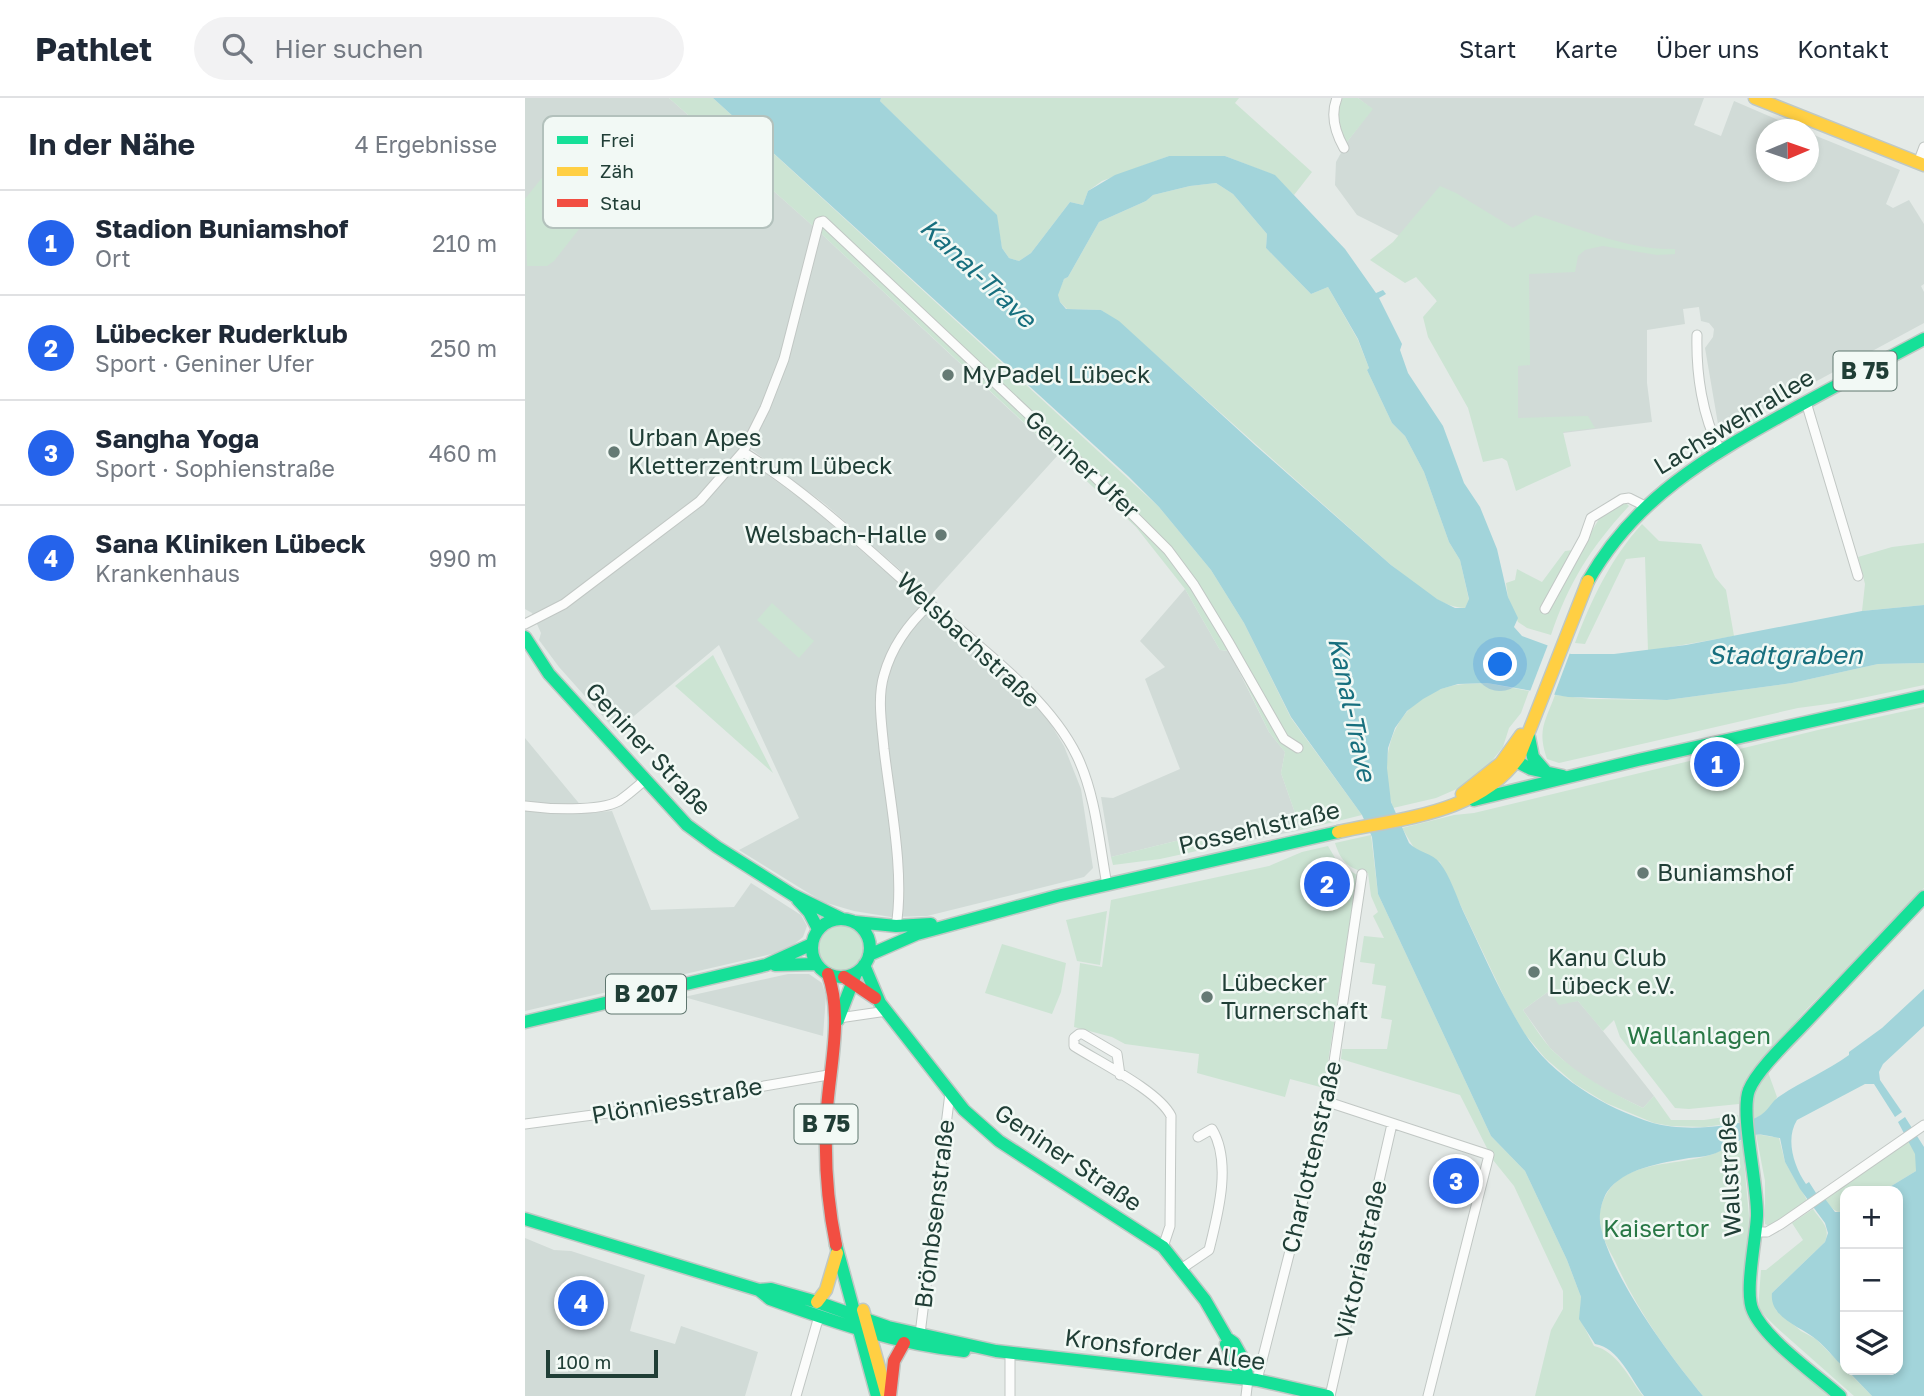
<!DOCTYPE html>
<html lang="de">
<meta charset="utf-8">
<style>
:root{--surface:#fff;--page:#f2f2f3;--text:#1f2937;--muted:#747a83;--line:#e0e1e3;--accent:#2563eb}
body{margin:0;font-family:"Golos Text",sans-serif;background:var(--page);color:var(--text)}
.controls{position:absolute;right:21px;bottom:21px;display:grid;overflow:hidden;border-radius:14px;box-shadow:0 4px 10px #0003}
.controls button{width:63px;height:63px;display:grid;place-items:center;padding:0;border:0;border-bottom:2px solid var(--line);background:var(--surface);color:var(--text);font:35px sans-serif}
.compass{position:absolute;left:1231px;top:21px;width:63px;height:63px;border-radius:50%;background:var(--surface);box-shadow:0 4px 10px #0003;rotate:88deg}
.scale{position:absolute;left:21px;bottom:18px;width:112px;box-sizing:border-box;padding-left:7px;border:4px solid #203e36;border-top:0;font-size:19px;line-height:24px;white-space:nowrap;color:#203e36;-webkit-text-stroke:5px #f2f9f5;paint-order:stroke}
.you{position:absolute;left:976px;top:567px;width:24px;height:24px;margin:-18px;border:5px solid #fff;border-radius:50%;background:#1a73e8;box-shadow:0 0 0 10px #1a73e833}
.badge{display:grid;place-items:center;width:46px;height:46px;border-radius:50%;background:var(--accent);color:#fff;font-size:23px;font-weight:700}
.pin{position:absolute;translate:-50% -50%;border:4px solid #fff;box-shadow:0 2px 7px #0006}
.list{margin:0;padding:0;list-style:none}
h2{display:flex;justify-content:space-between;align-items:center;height:91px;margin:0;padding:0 28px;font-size:30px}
h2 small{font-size:23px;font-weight:400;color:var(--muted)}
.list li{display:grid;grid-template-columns:46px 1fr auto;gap:21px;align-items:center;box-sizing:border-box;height:105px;padding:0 28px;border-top:2px solid var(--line)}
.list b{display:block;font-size:26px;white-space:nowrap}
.list p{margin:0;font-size:23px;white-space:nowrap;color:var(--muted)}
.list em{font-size:23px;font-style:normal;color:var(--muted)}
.icon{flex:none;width:38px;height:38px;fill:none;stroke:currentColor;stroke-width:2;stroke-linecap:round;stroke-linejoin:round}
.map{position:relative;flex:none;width:1399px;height:1298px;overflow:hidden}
header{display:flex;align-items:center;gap:42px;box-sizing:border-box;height:98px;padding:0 35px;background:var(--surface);border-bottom:2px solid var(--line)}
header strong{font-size:33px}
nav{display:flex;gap:38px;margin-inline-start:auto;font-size:24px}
.search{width:490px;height:63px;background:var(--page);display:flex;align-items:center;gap:18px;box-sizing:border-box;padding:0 24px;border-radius:38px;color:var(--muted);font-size:26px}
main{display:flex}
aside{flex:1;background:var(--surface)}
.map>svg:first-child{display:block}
</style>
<header>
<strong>Pathlet</strong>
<div class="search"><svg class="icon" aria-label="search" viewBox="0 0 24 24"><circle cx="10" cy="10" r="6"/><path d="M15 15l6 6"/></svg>Hier suchen</div>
<nav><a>Start</a><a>Karte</a><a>Über uns</a><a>Kontakt</a></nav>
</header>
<main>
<aside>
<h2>In der Nähe<small>4 Ergebnisse</small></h2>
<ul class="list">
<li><span class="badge">1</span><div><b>Stadion Buniamshof</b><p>Ort</p></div><em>210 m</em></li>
<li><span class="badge">2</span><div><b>Lübecker Ruderklub</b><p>Sport · Geniner Ufer</p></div><em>250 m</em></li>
<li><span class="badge">3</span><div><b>Sangha Yoga</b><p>Sport · Sophienstraße</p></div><em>460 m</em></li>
<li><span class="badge">4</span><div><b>Sana Kliniken Lübeck</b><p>Krankenhaus</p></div><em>990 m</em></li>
</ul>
</aside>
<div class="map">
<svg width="1399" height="1298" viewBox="0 0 1399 1298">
<rect width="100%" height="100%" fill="#e4eae7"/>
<path fill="#d1dbd7" d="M 0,0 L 144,0 L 288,128 L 533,357 L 405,498 L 300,406 L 219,346 L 213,355 L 285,408 L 492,588 L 522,620 L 539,648 L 556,691 L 568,770 L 559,779 L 402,818 L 366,819 L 329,813 L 298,804 L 214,752 L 274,720 L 194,547 L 91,633 L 34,569 L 14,542 L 16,535 L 7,515 L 0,511 Z
M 833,0 L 1179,0 L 1169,27 L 1196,38 L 1209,3 L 1274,31 L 1241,32 L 1241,74 L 1283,74 L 1284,35 L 1375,72 L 1361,106 L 1368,110 L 1384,102 L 1399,126 L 1399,186 L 1396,188 L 1399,194 L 1399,225 L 1203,331 L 1193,326 L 1180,250 L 1188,239 L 1189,231 L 1184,225 L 1176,223 L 1174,209 L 1158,211 L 1160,226 L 1122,232 L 1122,285 L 1127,324 L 1038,335 L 990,349 L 878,140 L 832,117 L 810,87 L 811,64 L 822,44 L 847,11 Z
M 660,491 L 695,552 L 704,553 L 744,634 L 760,654 L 756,675 L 776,732 L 681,751 L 675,737 L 586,759 L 576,699 L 588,700 L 655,671 L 620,581 L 640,569 L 615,543 Z
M 0,640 L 62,715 L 87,713 L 126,812 L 209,809 L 226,785 L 276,817 L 282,828 L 278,839 L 267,848 L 251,855 L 0,913 Z
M 263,876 L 284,876 L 297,885 L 301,898 L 298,938 L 159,899 Z
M 1024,893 L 1040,904 L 1053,903 L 1070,923 L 1129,998 L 1118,1010 L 1075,989 L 1049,972 L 1025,950 L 998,912 Z
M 0,1140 L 29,1152 L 46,1153 L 120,1177 L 105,1233 L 150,1246 L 156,1228 L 233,1254 L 220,1298 L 0,1298 Z"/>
<path fill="#cce4d3" d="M 144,0 L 188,0 L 634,409 L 686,472 L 719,525 L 766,620 L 837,717 L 776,732 L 756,675 L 760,654 L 744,634 L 705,553 L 695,552 L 660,491 L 611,429 L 288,128 Z
M 356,0 L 714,0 L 710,5 L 787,74 L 769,97 L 749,77 L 700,58 L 644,58 L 577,83 L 563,93 L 558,107 L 545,104 L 506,155 L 494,163 L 484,160 L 477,150 L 471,117 L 355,3 Z
M 818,0 L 833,0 L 848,11 L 822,44 C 811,34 809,12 818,0 Z
M 32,61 L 80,98 L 29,163 L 22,168 L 2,168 L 0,101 Z
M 691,85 L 708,96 L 742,136 L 741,150 L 786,196 L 803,189 L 833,242 L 844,270 L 842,272 L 867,325 L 880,338 L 899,374 L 924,444 L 935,462 L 944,502 L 940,510 C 912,509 887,483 866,467 L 594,224 L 576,212 L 542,211 L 535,204 L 532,197 L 539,181 L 543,179 L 574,124 L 621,103 L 628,97 L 665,88 Z
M 915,88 L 931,95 L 988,130 L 1010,117 C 1053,130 1106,153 1150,151 L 1150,156 L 1132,157 L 1078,148 L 1068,150 L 1060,152 L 1053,158 L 1050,174 L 1004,176 L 1005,267 L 993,268 L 993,320 L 1063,318 L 1070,330 L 1038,334 L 1046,368 L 991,393 L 982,363 L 977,360 L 958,364 L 943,310 L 903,239 L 898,219 L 912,203 L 891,179 L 880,185 L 845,162 L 868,144 Z
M 1100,404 L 1104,408 C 1066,449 1044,484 1026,537 L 1002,530 L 993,524 L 983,499 L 981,485 L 990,482 L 992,471 L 1017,484 L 1040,453 L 1056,451 L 1074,421 Z
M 1117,426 L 1134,443 L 1176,446 L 1190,479 L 1201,492 L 1209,538 L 1123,553 L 1120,459 L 1101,461 L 1060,546 L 1050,545 C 1066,502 1086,460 1117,426 Z
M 1399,445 L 1399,507 L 1337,513 L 1340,486 L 1333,459 L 1367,449 Z
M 247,505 L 289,543 L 274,560 L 232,522 Z
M 188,557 L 248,675 L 150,588 Z
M 1399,565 L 1399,587 L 1318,604 L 1273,610 L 1034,665 L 1022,661 C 1012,632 1020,624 1030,597 L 1066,601 L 1142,602 L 1267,585 L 1353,566 Z
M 962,585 L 1004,593 L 996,615 L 984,630 L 978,649 L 966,664 L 934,690 L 911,700 L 868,710 C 852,661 866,607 919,590 C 933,585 947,586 962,585 Z
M 1399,609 L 1399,790 L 1280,913 L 1227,974 L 1217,989 L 1214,1006 L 1164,1011 L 1150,1010 L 1095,939 L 1089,922 L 1078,933 L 1053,903 L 1034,907 L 1024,893 L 998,912 C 1007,925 1016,940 1027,952 C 1054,978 1085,994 1118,1010 L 1129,998 L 1146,1022 L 1179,1022 L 1213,1017 L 1215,1024 L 1180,1029 L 1146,1028 L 1129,1025 L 1081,1005 L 1050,986 L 1020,960 L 999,935 L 983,907 L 915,764 L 889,750 L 877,730 L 929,717 L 949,715 L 1293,632 Z
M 675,737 L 681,751 L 635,761 L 588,767 L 586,759 Z
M 846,737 L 853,796 L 966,1038 L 1000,1073 L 1042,1162 L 1056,1199 L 1055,1221 L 1069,1248 C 1092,1253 1104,1280 1118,1298 L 1010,1298 L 1026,1232 L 1038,1211 L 1038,1193 L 989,1088 L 968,1062 L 935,997 L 816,961 L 817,951 L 862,951 L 867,922 L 856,920 L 861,888 L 847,886 L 850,866 L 835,864 L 839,838 L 859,840 L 848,818 L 853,814 L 846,798 L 843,775 C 824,771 816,764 810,745 Z
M 803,748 L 813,765 L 832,777 L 799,990 L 765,981 L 760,999 L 672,975 L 674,956 L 600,946 L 587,939 L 549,929 L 555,865 L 577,869 L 586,802 L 744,768 L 777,754 Z
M 582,813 L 575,867 L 552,863 L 541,822 Z
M294 851a23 23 0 1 1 46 0a23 23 0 1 1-46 0Z
M 477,846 L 541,865 L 536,894 L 527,916 L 460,895 Z
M 1243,974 L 1252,999 L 1245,1012 L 1229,1021 L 1229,995 Z
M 1231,1036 L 1254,1040 L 1260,1064 L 1282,1102 L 1278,1106 L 1244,1128 L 1240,1126 L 1240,1083 Z
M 1217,1042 L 1224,1118 L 1220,1212 L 1231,1231 L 1242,1243 L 1307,1298 L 1178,1298 C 1144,1257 1112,1212 1090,1163 C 1084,1152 1078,1141 1075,1128 C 1072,1109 1082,1088 1099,1078 C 1126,1063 1160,1066 1188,1056 C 1198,1052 1207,1047 1217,1042 Z
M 1384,1042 C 1389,1052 1394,1061 1391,1073 L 1358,1093 L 1320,1093 L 1320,1114 C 1310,1116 1306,1109 1300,1102 Z
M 1288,1111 C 1296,1123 1306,1129 1300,1144 L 1247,1195 L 1251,1212 L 1276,1233 L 1291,1241 L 1347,1298 L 1329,1298 L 1250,1228 L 1233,1211 L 1236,1172 L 1241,1172 L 1278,1142 L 1267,1125 Z"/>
<path fill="#a2d4da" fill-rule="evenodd" d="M 188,0 L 356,0 L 355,3 L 472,117 L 477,150 L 484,160 L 494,163 L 506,155 L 545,104 L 558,107 L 563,93 L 590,77 L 644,58 L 700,58 L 750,77 L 820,151 L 851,195 L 858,192 L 861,196 L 854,200 L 877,246 L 875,252 L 883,275 L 918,328 L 939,385 L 955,409 L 972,451 L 983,499 L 993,520 L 989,529 L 997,538 L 1046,556 L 1089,556 L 1161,547 L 1337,513 L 1399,507 L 1399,565 L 1353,566 L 1267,585 L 1142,602 L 1043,599 L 962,585 L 933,586 L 916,591 L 898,601 L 882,613 L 870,630 L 863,650 L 862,670 L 866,704 L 884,745 C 892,754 908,755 915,765 C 925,778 931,797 938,813 C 957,853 974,893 997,931 C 1023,976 1079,1010 1128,1025 C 1155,1033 1201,1030 1228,1021 C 1245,1014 1244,1005 1255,998 C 1277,983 1302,973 1324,957 L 1324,954 L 1357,930 L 1399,891 L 1399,928 L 1358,966 L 1354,974 L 1355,982 L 1377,1014 L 1370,1019 L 1349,986 L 1340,986 L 1272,1022 C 1260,1041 1269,1069 1281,1086 L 1284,1084 L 1291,1095 L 1294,1093 L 1310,1114 L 1320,1114 L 1320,1270 C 1310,1262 1302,1250 1292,1242 C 1277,1229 1244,1220 1247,1195 L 1300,1144 L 1303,1135 L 1300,1125 L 1275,1091 L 1260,1064 L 1255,1040 C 1247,1039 1236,1035 1228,1037 C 1213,1041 1200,1053 1185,1057 C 1178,1059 1170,1059 1164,1060 C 1136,1065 1099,1070 1082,1094 C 1076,1104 1073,1119 1076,1130 C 1088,1181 1144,1257 1178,1298 L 1119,1298 C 1106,1281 1093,1249 1070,1246 L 1054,1221 L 1056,1199 L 1042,1162 L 1000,1073 L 966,1038 L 853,796 L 847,739 L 837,717 L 766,619 L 719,525 L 686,472 L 634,409 L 603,378 ZM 691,85 L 708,96 L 742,136 L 741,150 L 786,196 L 803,189 L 833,241 L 844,270 L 842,272 L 867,325 L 880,338 L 899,374 L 924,444 L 935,462 L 944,501 L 940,510 L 930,510 L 912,501 L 866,467 L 731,348 L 594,223 L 576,212 L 541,211 L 535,204 L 533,197 L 539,181 L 543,179 L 574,124 L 621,103 L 628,97 L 665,88 Z
M 1380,1019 L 1399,1049 L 1399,1298 L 1347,1298 L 1322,1272 L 1373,1272 L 1373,1093 L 1358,1093 L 1391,1073 L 1390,1056 L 1373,1024 Z"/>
<path fill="#e4eae7" d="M 1024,544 L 1046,552 L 1028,600 L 1004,596 Z"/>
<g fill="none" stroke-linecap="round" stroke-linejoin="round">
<defs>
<path id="street" d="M 812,0 C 805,17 810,34 819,50
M 1393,65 L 1399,49
M 1172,237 C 1171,275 1177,318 1195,352
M 1281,304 L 1333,478
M 218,354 C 287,397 344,453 404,505 C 453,549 523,598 552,658 C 571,698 574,744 582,787
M 1020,511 L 1059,440 L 1066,420 L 1097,401 L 1104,400 L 1118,407
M 0,526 L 39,506 L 175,403 L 218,354 L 240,310 L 259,261 L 294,124 L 298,123 L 568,377 L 643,452 L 669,487 L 703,543 L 759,641 L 773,650
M 0,708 C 22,711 74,714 94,703 C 103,697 112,689 120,682
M 371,828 C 380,777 365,703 359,651 C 357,628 352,600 359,577 C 367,548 383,526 405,506
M 314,920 L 362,913
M 595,977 L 592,956 L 558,936 L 554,936 L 549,940 L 549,948 C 574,964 634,993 646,1018 L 645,1128 L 638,1149
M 803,1004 L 964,1057 L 903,1298
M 0,1026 L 83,1015 L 303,977
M 1232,1134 L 1242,1134 L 1256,1126 L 1399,1027
M 656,1171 L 684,1152 C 693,1116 707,1064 687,1031 L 673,1039
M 395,1236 L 425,995
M 732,1282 L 803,1004 L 837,776
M 271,1298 L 292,1225 L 296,1219
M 485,1298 L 485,1254
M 721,1298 L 723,1281
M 805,1298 L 867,1026"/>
<path id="fast" d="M 1063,483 C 1110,400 1182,359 1263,314 C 1308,289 1354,265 1399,241
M 0,539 L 24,576 L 162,727 L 192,749 L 268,797 L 317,821
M 1004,639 L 1008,659 L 1021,674
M 983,659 L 1006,671 L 1038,678
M 949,702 L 1113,662 L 1399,598
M 273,802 L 284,814 L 293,831
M287 850a29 29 0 1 1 58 0a29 29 0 1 1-58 0Z
M 330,824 L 371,828 L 406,826
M 344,857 L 392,836 L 532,798 L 813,734
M 250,867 L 292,866
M 339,867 L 355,905 L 439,1012 L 474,1043 L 638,1149 L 680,1202 L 702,1240 L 709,1245 L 719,1263 L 723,1281
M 313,922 L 331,875
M 0,924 L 241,867 L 287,846
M 0,1121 L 234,1192 L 246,1191 L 292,1204 L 363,1229 L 471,1253 L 732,1282 L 803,1298
M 311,1147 L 352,1298
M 234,1192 L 245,1201 C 309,1224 371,1246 439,1253
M 701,1246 L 714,1273 L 723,1280
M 1315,1298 C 1290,1276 1241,1242 1228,1213 C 1219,1195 1231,1141 1232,1118 C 1233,1087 1215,1015 1224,992 C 1232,972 1264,942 1279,926 C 1319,884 1359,841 1399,799"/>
<path id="slow" d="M 1230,0 L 1399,67
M 937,696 L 976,665 L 996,637
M 813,734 C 876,720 954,716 994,659 L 1063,483
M 292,1204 L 301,1192 L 312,1155
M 338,1212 L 362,1298"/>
<path id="jam" d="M 303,876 C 318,919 305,967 302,1011 C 299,1056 302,1103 311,1147
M 319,879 L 350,900
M 365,1298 L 369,1263 L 379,1245"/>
</defs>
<use href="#street" stroke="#c1c7c4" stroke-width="11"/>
<use href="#fast" stroke="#bfc8c4" stroke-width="15"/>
<use href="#slow" stroke="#bfc8c4" stroke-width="15"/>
<use href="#jam" stroke="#bfc8c4" stroke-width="15"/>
<use href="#street" stroke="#fbfcfb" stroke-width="9"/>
<use href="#fast" stroke="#16e098" stroke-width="12"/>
<use href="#slow" stroke="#ffcf43" stroke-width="12"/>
<use href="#jam" stroke="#f24e42" stroke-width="12"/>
</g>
<g fill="#657a74" stroke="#f2f9f5" stroke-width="2.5">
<circle cx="423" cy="277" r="7"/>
<circle cx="89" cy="354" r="7"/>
<circle cx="416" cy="437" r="7"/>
<circle cx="1118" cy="775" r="7"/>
<circle cx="1009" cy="874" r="7"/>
<circle cx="682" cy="899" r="7"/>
</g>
<g text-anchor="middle" stroke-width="5" stroke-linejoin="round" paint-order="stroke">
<g fill="#f2f9f5" stroke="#5f766f" stroke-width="2">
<rect x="1308.5" y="253.5" width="63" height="39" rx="5"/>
<rect x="81" y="876.5" width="80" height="39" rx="5"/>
<rect x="269.5" y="1006.5" width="63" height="39" rx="5"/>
</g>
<g font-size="23" font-weight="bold" fill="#203e36">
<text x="1340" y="281">B 75</text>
<text x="121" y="904">B 207</text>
<text x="301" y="1034">B 75</text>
</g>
<g font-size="24" fill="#203e36" stroke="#f2f9f5" text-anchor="start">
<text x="437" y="285">MyPadel Lübeck</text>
<text x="103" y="348">Urban Apes<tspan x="103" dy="28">Kletterzentrum Lübeck</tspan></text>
<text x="402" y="445" text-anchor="end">Welsbach-Halle</text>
<text x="1132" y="783">Buniamshof</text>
<text x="1023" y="868">Kanu Club<tspan x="1023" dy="28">Lübeck e.V.</tspan></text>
<text x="696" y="893">Lübecker<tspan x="696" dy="28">Turnerschaft</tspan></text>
</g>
<g font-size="24" fill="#203e36" stroke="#f2f9f5">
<text transform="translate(1209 324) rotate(-31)" y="8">Lachswehrallee</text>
<text transform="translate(557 367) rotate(43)" y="8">Geniner Ufer</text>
<text transform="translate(443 542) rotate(43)" y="8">Welsbachstraße</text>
<text transform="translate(123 651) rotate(47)" y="8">Geniner Straße</text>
<text transform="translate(734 730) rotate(-13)" y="8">Possehlstraße</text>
<text transform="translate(152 1003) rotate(-10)" y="8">Plönniesstraße</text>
<text transform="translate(787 1059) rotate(-77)" y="8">Charlottenstraße</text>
<text transform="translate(543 1060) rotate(34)" y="8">Geniner Straße</text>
<text transform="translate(1205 1077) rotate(-93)" y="8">Wallstraße</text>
<text transform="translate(410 1116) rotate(-83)" y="8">Brömbsenstraße</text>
<text transform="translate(836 1162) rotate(-77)" y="8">Viktoriastraße</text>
<text transform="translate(640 1252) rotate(7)" y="8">Kronsforder Allee</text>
</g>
<g font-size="24" fill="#287745" stroke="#f2f9f5">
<text x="1174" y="946">Wallanlagen</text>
<text x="1131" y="1139">Kaisertor</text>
</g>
<g font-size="26" font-style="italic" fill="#176f7e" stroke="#f2f9f5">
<text transform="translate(453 175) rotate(43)" y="9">Kanal-Trave</text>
<text x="1260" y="566">Stadtgraben</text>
<text transform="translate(827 611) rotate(78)" y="9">Kanal-Trave</text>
</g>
</g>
<rect x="18" y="18" width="230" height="112" rx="10" fill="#f2f9f5" stroke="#b3c1bc" stroke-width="2"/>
<rect x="32" y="38" width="31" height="8" fill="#16e098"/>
<rect x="32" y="69" width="31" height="9" fill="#ffcf43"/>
<rect x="32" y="101" width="31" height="8" fill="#f24e42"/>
<g font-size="19" fill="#203e36">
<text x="75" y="49">Frei</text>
<text x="75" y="80">Zäh</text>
<text x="75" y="112">Stau</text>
</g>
</svg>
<div class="controls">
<button>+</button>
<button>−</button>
<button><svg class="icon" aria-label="layers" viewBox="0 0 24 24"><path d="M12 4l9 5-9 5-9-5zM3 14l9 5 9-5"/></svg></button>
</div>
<svg class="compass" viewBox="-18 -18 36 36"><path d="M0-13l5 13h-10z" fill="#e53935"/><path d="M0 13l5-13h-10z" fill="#747a83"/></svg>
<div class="scale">100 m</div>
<div class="you"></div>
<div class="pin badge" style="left:1192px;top:666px">1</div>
<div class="pin badge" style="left:802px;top:786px">2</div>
<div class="pin badge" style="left:931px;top:1083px">3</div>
<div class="pin badge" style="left:56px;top:1205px">4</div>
</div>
</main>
